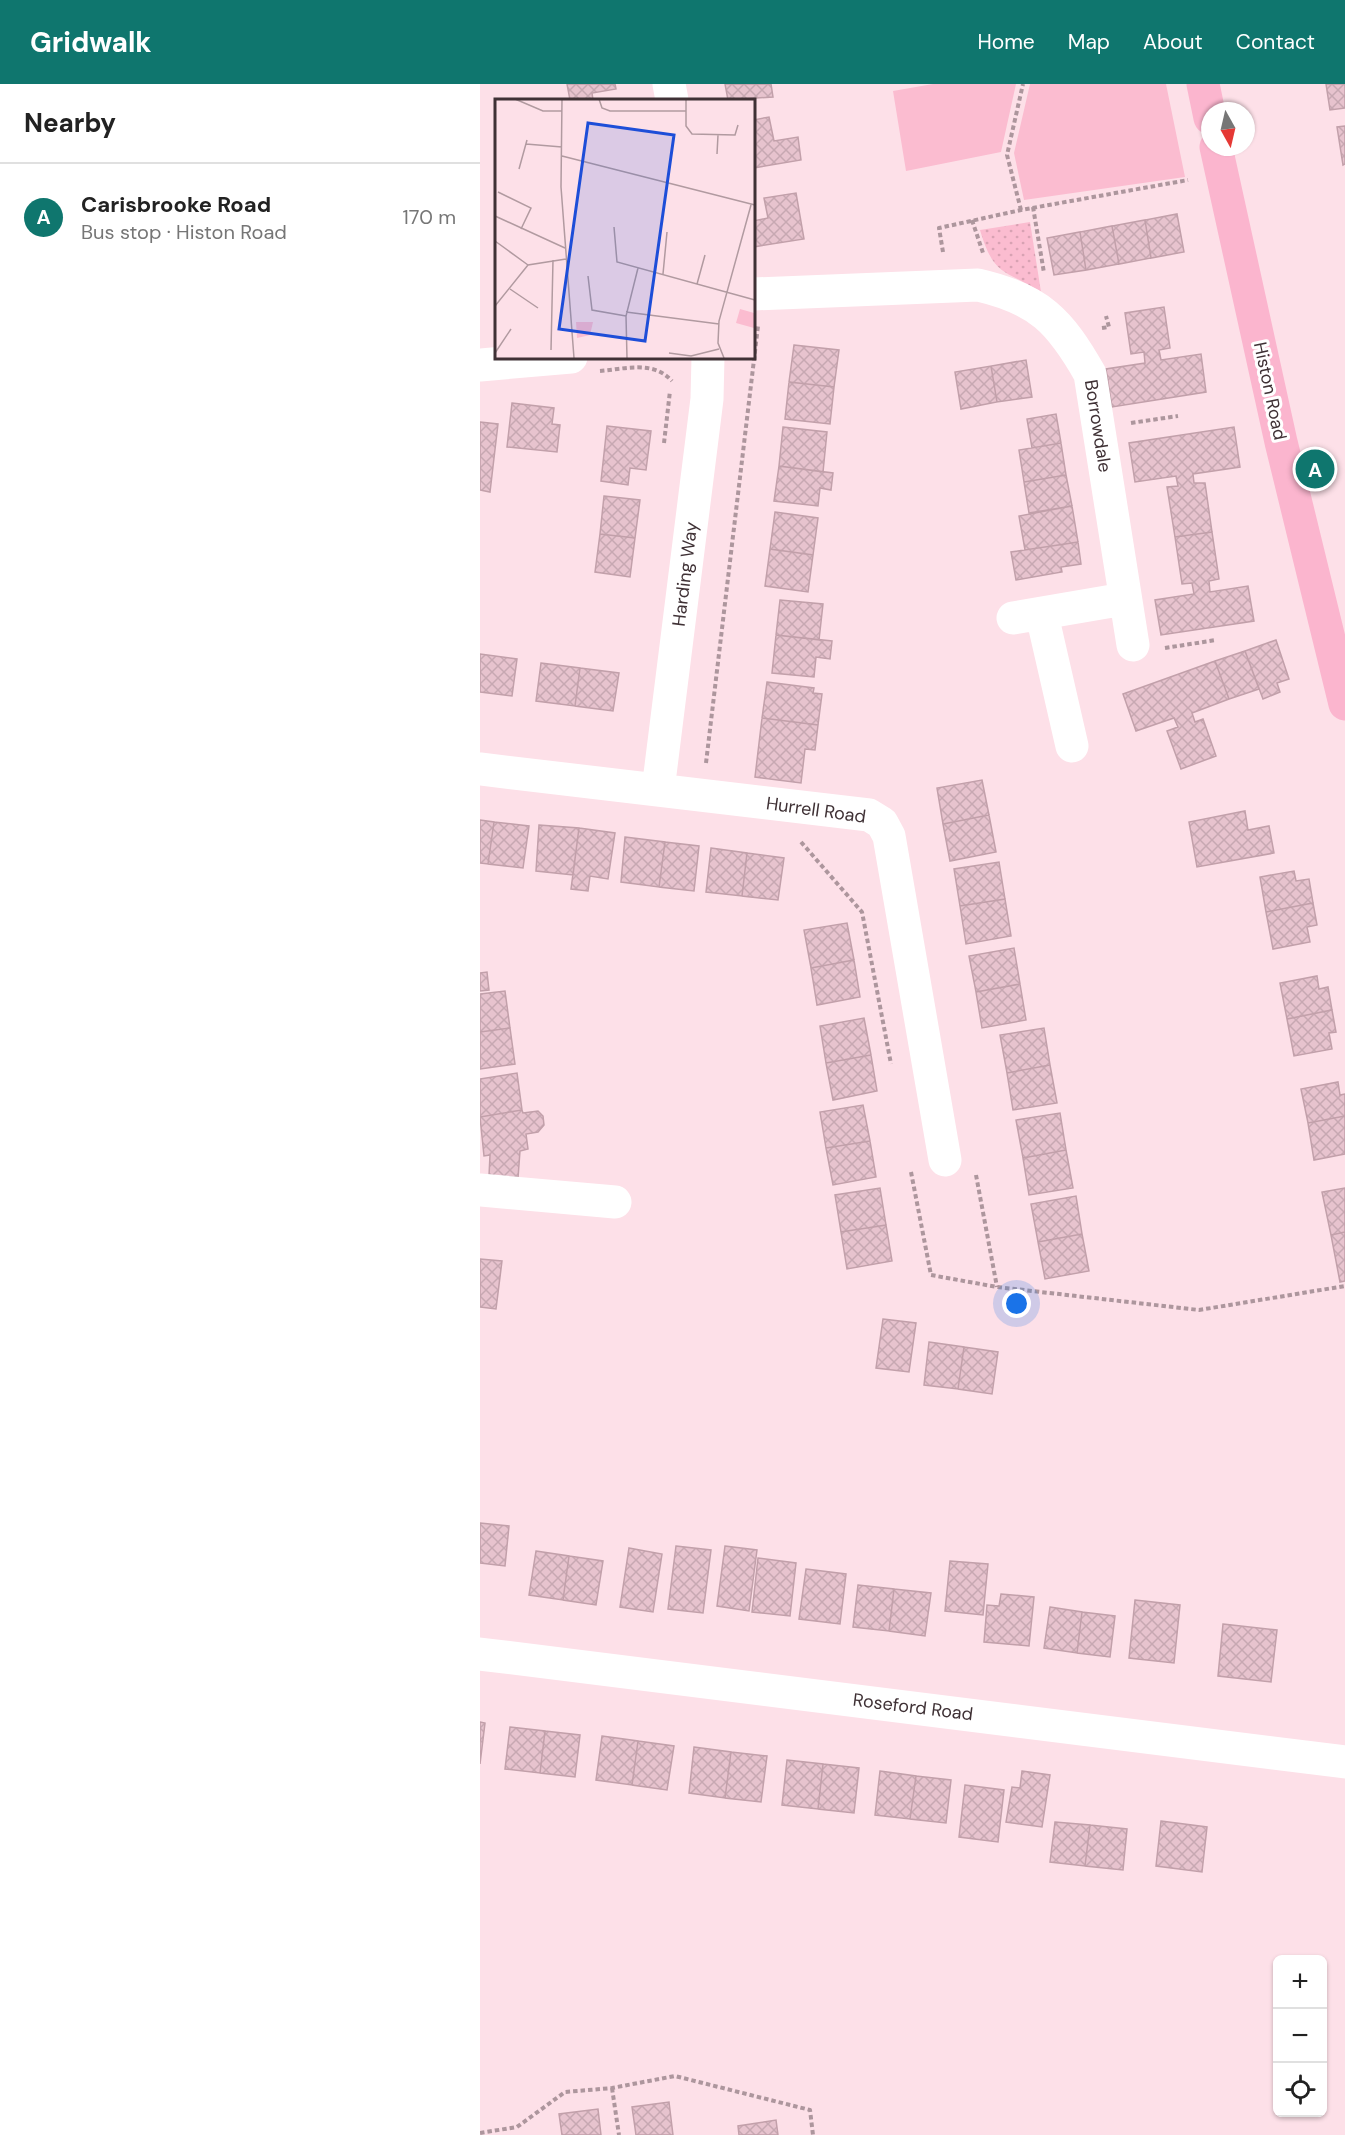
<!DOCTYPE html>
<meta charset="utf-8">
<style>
:root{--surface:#fff;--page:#f6f6f6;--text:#222;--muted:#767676;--line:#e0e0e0;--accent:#0f766e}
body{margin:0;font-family:"DM Sans",sans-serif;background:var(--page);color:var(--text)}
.controls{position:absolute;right:18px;bottom:18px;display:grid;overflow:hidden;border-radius:9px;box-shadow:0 2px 4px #0004}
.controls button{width:54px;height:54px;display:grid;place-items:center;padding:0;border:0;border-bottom:2px solid var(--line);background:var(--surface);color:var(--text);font:30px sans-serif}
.compass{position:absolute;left:721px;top:18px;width:54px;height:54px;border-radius:50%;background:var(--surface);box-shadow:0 2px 4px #0004;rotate:172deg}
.you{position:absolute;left:537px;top:1220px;width:21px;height:21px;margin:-15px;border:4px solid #fff;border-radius:50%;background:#1a73e8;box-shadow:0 0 0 9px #1a73e833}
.badge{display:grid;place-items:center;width:39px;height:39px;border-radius:50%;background:var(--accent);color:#fff;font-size:20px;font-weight:700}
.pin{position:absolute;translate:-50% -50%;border:3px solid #fff;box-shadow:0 2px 6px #0006}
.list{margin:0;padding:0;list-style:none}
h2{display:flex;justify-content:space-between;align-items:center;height:78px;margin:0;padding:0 24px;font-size:26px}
h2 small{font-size:20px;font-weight:400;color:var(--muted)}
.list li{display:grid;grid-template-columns:39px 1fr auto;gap:18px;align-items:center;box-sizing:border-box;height:108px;padding:0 24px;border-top:2px solid var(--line)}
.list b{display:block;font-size:22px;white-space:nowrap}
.list p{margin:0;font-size:20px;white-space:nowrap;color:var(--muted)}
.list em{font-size:20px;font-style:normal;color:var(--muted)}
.icon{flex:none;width:33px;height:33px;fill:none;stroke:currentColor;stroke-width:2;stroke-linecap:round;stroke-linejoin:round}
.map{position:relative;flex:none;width:865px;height:2051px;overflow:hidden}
header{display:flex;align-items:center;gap:36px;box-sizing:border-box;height:84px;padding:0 30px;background:var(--accent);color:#fff}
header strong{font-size:28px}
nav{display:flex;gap:33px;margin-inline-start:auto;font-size:21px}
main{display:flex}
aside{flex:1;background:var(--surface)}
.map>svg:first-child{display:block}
</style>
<header>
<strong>Gridwalk</strong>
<nav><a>Home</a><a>Map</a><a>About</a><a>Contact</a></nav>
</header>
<main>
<aside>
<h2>Nearby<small></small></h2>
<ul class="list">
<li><span class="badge">A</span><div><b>Carisbrooke Road</b><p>Bus stop · Histon Road</p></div><em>170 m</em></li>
</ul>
</aside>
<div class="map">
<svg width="865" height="2051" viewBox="0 0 865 2051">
<defs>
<pattern id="grass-dots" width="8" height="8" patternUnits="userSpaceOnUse" patternTransform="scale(1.5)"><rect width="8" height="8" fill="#fbbcd0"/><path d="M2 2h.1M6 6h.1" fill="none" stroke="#d8a2b3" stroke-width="1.8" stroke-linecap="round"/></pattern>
<pattern id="building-cross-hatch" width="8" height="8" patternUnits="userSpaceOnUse" patternTransform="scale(1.5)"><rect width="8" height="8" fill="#e7c3ce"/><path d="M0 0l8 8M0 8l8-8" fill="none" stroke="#c7a8b2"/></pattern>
</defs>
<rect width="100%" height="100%" fill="#fde0e8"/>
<path fill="url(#grass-dots)" d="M 550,138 L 561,208 C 524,185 514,193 500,146 Z"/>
<path fill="#fbbcd0" d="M 453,0 L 536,0 L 521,68 L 426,87 L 413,7 Z
M 550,0 L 686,0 L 705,93 L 544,116 L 534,69 Z"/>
<path fill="url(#building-cross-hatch)" stroke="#c2a0aa" stroke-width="1.5" d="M 87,0 L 135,0 L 136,5 L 112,9 L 113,16 L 90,16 Z
M 245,0 L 291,0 L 293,13 L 248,16 Z
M 846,0 L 865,0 L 865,24 L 850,26 Z
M 289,33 L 294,57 L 318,53 L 321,76 L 273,84 L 273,36 Z
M 865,42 L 865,80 L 863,81 L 857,43 Z
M 316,109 L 324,155 L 273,163 L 273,137 L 288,134 L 284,114 Z
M 697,130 L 704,168 L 671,174 L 665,136 Z
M 665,136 L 671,174 L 639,180 L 632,142 Z
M 632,142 L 639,180 L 606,186 L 600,148 Z
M 600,148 L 606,186 L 574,191 L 567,154 Z
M 684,223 L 690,264 L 679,266 L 681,276 L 721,270 L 726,308 L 632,323 L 626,285 L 665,279 L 664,268 L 651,270 L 645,229 Z
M 314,261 L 359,266 L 354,303 L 309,298 Z
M 546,276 L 552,313 L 517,318 L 511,282 Z
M 511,282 L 517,318 L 481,325 L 475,288 Z
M 309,298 L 354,303 L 350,340 L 305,335 Z
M 32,319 L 74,324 L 72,340 L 80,341 L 77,368 L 27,363 Z
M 576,330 L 581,359 L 552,364 L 547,335 Z
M 0,338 L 18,340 L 10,408 L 0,406 Z
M 127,342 L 171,347 L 166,386 L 150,384 L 148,401 L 121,397 Z
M 303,343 L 347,348 L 343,388 L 299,382 Z
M 754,343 L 760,383 L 713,390 L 714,399 L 725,399 L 732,448 L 695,453 L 687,403 L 698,402 L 696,392 L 655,398 L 649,359 Z
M 581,359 L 586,391 L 544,398 L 539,366 Z
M 299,382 L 353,389 L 351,406 L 340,404 L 338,422 L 294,417 Z
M 586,391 L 592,422 L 549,429 L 544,398 Z
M 124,412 L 160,416 L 155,454 L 120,450 Z
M 592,422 L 598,458 L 545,466 L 539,432 Z
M 295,428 L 338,434 L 333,471 L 290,465 Z
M 732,448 L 739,495 L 729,497 L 730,508 L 768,502 L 774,537 L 681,551 L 675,516 L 714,510 L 712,499 L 702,500 L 695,453 Z
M 120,450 L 155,454 L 150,493 L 115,488 Z
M 598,458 L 601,480 L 581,483 L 582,488 L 536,496 L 531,468 Z
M 290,465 L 333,471 L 328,508 L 285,502 Z
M 300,516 L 343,520 L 339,556 L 296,551 Z
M 296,551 L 352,557 L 350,575 L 336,573 L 334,593 L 292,589 Z
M 796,556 L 809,595 L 797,599 L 800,608 L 783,615 L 765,567 Z
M 765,567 L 779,605 L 749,615 L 735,577 Z
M 0,570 L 37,575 L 32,612 L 0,608 Z
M 735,577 L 749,615 L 712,629 L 715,638 L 723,635 L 736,672 L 701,685 L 687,647 L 698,643 L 694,634 L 656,647 L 643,610 Z
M 61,579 L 100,584 L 95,622 L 56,617 Z
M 100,584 L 139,589 L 133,627 L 95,622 Z
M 287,598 L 334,604 L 333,609 L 342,610 L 338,641 L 282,634 Z
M 282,634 L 338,641 L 335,666 L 325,665 L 321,699 L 275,693 Z
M 502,696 L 509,731 L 463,740 L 457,704 Z
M 765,727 L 768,746 L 789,742 L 794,769 L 717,783 L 709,738 Z
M 509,731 L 516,768 L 470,777 L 463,740 Z
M 0,736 L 14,738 L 8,780 L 0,779 Z
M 14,738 L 49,742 L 43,784 L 8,780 Z
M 59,741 L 99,744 L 93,791 L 56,787 Z
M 99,744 L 135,749 L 128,795 L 110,792 L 108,807 L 91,805 Z
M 145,753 L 185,758 L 179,803 L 141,798 Z
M 185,758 L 219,762 L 214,807 L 179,803 Z
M 231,764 L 267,769 L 262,812 L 226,808 Z
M 267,769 L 304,774 L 298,816 L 262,812 Z
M 519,778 L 525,815 L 480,822 L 474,785 Z
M 814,787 L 816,797 L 829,795 L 833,819 L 786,828 L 780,793 Z
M 525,815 L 531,852 L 486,860 L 480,822 Z
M 833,819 L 837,841 L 827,843 L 830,858 L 793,865 L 786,828 Z
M 367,839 L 374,876 L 331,884 L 324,846 Z
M 534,864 L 540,900 L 496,908 L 489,872 Z
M 374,876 L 380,913 L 337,921 L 331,884 Z
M 7,888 L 9,906 L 0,907 L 0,889 Z
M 837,892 L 839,905 L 848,903 L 852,926 L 807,935 L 800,899 Z
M 540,900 L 546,936 L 502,944 L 496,908 Z
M 25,907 L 30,944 L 0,948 L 0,910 Z
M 852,926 L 856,948 L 849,949 L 852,965 L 814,972 L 807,935 Z
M 384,934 L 391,971 L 346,979 L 340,942 Z
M 30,944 L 35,980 L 0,985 L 0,948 Z
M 564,944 L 570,981 L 527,989 L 520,951 Z
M 391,971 L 397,1007 L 353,1016 L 346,979 Z
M 570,981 L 577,1019 L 533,1026 L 527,989 Z
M 37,989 L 42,1026 L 0,1033 L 0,995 Z
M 858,998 L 860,1011 L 865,1010 L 865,1032 L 828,1039 L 821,1005 Z
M 383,1021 L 390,1057 L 346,1064 L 340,1028 Z
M 42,1026 L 43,1029 L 58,1027 L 63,1032 L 64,1041 L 58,1048 L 46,1050 L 48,1065 L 40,1067 L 38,1094 L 9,1092 L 10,1071 L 4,1072 L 0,1033 Z
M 580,1029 L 586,1066 L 543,1074 L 536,1036 Z
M 865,1032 L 865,1070 L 834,1076 L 828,1039 Z
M 390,1057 L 396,1093 L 353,1101 L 346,1064 Z
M 586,1066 L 593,1104 L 549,1111 L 543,1074 Z
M 400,1104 L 406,1141 L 361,1148 L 355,1111 Z
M 865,1104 L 865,1148 L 851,1151 L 842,1108 Z
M 596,1112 L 602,1150 L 558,1158 L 551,1120 Z
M 406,1141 L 412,1177 L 367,1185 L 361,1148 Z
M 865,1148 L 865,1197 L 860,1198 L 851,1151 Z
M 602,1150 L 609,1187 L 565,1195 L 558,1158 Z
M 0,1175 L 22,1177 L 16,1225 L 0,1223 Z
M 403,1235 L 436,1239 L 429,1288 L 396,1284 Z
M 449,1258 L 484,1263 L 478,1305 L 444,1301 Z
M 484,1263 L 518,1268 L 512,1310 L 478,1305 Z
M 0,1439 L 29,1442 L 25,1482 L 0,1479 Z
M 196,1462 L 231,1466 L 223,1529 L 188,1525 Z
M 245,1462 L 277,1466 L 269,1527 L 237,1522 Z
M 149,1464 L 182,1470 L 173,1528 L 140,1523 Z
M 56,1467 L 89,1472 L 83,1516 L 49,1511 Z
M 89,1472 L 123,1477 L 116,1521 L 83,1516 Z
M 278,1474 L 316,1479 L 310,1532 L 272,1528 Z
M 470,1477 L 508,1480 L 503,1531 L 465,1527 Z
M 326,1485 L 366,1490 L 360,1540 L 319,1535 Z
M 378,1501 L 414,1505 L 409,1547 L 373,1543 Z
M 414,1505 L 451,1509 L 445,1552 L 409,1547 Z
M 521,1510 L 554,1513 L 549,1562 L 504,1558 L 507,1521 L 519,1522 Z
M 655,1516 L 700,1521 L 694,1579 L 649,1574 Z
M 570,1523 L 602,1528 L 597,1569 L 564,1564 Z
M 602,1528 L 635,1532 L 630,1573 L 597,1569 Z
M 743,1540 L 797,1546 L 791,1598 L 738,1592 Z
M 0,1638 L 5,1639 L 0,1680 Z
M 30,1643 L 65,1647 L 60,1689 L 25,1685 Z
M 65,1647 L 100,1651 L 95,1693 L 60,1689 Z
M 122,1652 L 158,1657 L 152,1701 L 116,1696 Z
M 158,1657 L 194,1662 L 187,1706 L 152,1701 Z
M 214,1663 L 251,1668 L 245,1714 L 209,1709 Z
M 251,1668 L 287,1672 L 281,1718 L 245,1714 Z
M 307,1676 L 343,1680 L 338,1725 L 302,1721 Z
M 343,1680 L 379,1684 L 374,1729 L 338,1725 Z
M 400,1687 L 436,1692 L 430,1735 L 395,1731 Z
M 542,1687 L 570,1691 L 562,1743 L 526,1738 L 532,1703 L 540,1704 Z
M 436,1692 L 471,1696 L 466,1739 L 430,1735 Z
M 485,1701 L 524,1706 L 518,1758 L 479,1753 Z
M 681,1737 L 727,1743 L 722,1788 L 676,1782 Z
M 575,1738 L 610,1741 L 605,1782 L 570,1778 Z
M 610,1741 L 647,1745 L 643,1786 L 605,1782 Z
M 189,2018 L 193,2051 L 156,2051 L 152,2023 Z
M 118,2025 L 121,2051 L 82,2051 L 79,2030 Z
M 296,2036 L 298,2051 L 259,2051 L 258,2042 Z"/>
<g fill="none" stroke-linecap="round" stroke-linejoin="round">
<path stroke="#ad969d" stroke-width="4" stroke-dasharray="4.5 3" stroke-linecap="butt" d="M 553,123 L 564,189
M 541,126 L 527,71 L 543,0
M 492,136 L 503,169
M 463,168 L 459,144 L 541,126 L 708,96
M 622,244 L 629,243 L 626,232
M 120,287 C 145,285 173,276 192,297
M 651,339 L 698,332
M 184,359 L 190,307
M 685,564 L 736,556
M 226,679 L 278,242
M 321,758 L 382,828 L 411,980
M 431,1088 L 451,1191 L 517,1203 L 719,1226 L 865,1202
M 496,1091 L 517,1203
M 132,2004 L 139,2051
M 0,2049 L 37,2043 L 85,2008 L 132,2004 L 195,1992 L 330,2026 L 333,2051"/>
<path stroke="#fff" stroke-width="33" d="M 189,0 L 192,16
M 273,210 L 498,201 C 559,215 580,237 610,290 L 653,561
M 0,281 L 91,273
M 562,531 L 592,662
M 533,534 L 644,515
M 0,685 L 389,731 L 402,739 L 409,752 L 465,1076
M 178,706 L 227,315 L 228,273
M 0,1106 L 135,1118
M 0,1570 L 865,1678"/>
<path stroke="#fbb5ce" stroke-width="33" d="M 723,0 L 730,34
M 736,63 L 801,358 L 865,620"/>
</g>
<g text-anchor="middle" stroke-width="6" stroke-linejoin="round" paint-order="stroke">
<g font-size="18" fill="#3f3135" stroke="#fff">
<text transform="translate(790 307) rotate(78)" y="6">Histon Road</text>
<text transform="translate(618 342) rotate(81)" y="6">Borrowdale</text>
<text transform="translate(205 490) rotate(-83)" y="6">Harding Way</text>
<text transform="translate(336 726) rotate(8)" y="6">Hurrell Road</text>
<text transform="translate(433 1623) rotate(7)" y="6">Roseford Road</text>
</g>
</g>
<g transform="translate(15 15)">
<rect width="260" height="260" fill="#fde0e8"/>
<path d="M 245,210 L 259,214 L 259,229 L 241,224 ZM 81,223 L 98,223 L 95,236 L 82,239 Z" fill="#fbbcd0"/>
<path fill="none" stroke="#b19aa0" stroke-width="1.5" d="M 20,0 L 48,12 L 67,12M 67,0 L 66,88 L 79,259M 104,0 L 107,9 L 115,12 L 191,12M 191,0 L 191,27 L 197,35 L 240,36 L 243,26M 31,45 L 67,48M 222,55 L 223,36M 67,57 L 260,106M 24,70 L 32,41M 3,93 L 36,109 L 26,130M 0,117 L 70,149M 119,128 L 122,163 L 260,201M 0,142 L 33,166M 168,175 L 172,133M 93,177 L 97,211 L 131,217M 202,185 L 210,156M 15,190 L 43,209M 0,207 L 33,166 L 71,160M 131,213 L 224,225M 56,251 L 58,161M 0,254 L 16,230M 174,254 L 196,257 L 224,250M 132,259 L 131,217 L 143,169M 229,259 L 223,244 L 224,222 L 256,106"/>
<path fill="#1d4ed8" fill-opacity="0.15" stroke="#1d4ed8" stroke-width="3" d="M 93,24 L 179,36 L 150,242 L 64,230 Z"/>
<rect width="260" height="260" fill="none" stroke="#3f3135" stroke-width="3"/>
</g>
</svg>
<div class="controls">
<button>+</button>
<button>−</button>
<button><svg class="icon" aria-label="locate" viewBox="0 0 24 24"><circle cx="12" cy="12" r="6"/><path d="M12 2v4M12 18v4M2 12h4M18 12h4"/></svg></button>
</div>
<svg class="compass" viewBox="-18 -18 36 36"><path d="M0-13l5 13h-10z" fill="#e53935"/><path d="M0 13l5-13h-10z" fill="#767676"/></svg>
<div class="you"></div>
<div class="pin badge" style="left:835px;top:385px">A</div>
</div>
</main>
